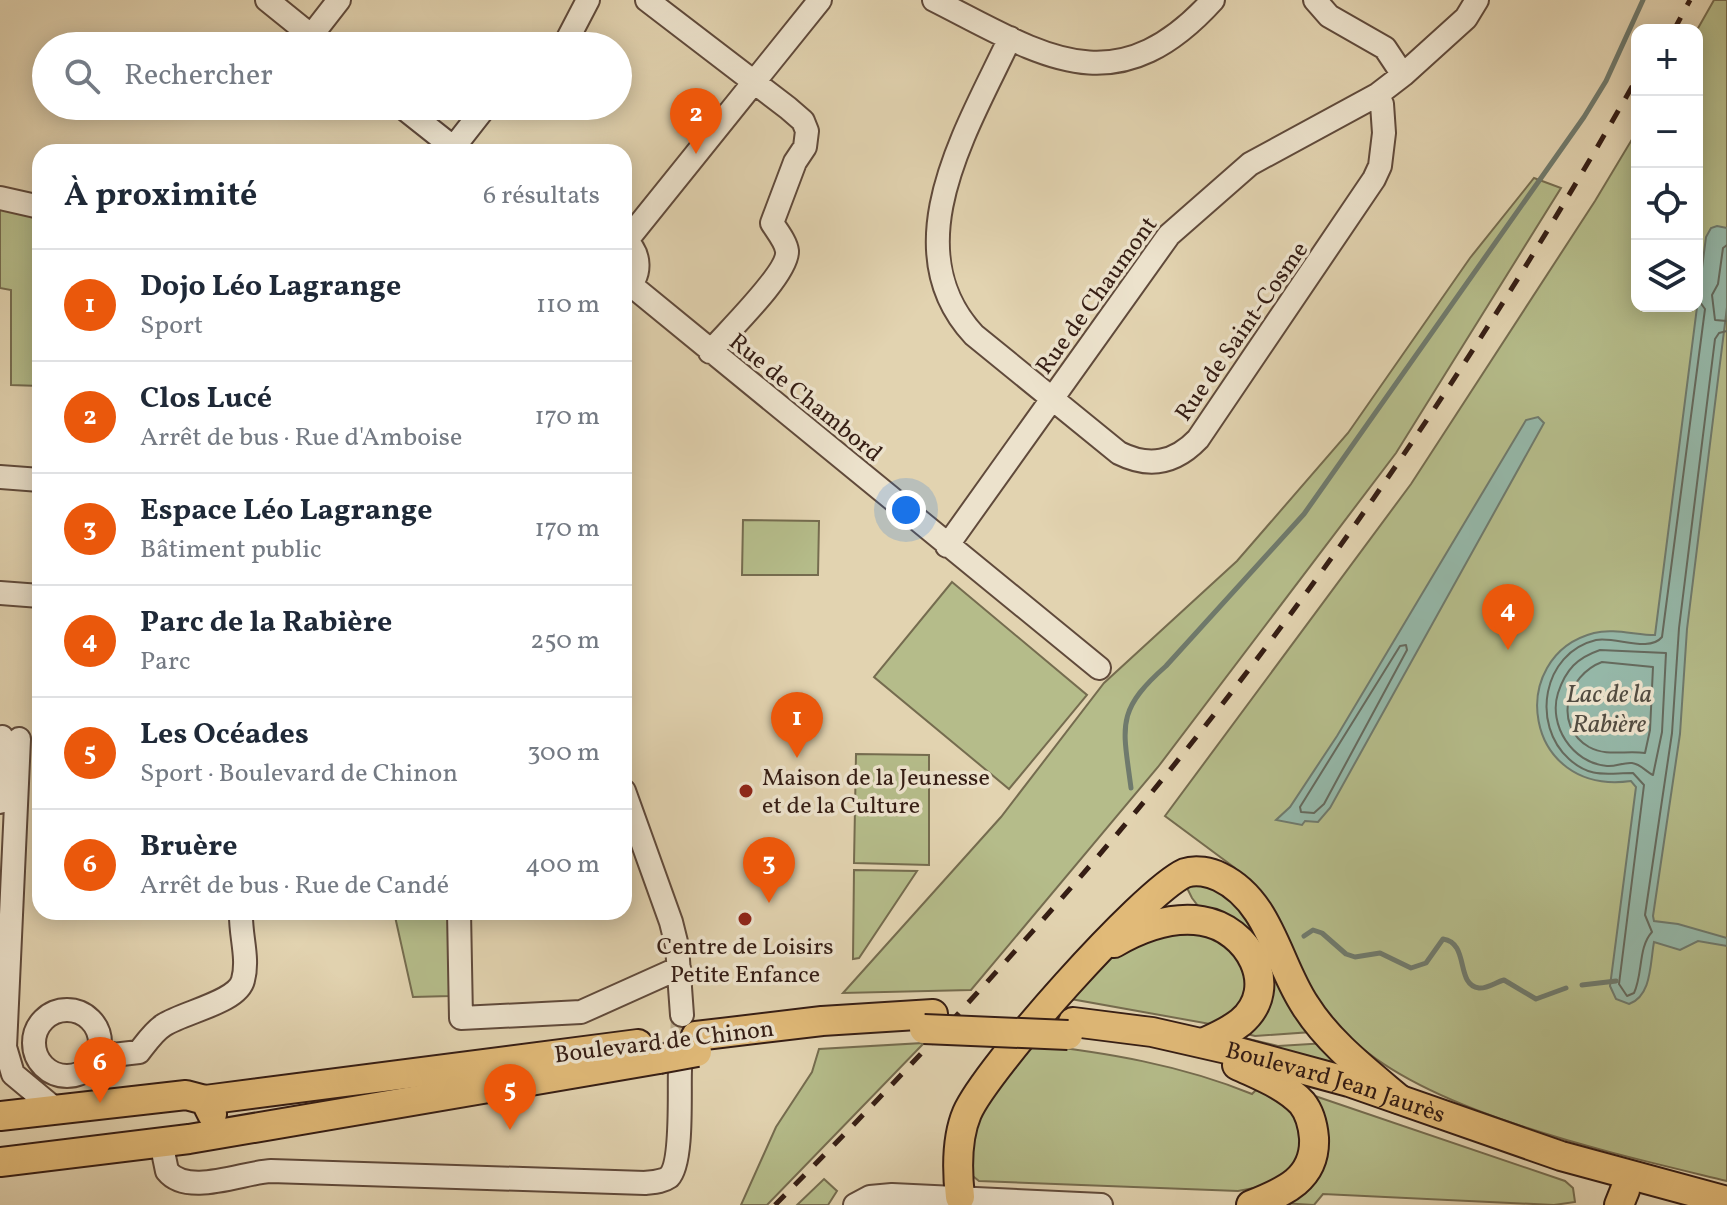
<!DOCTYPE html>
<html lang="fr">
<meta charset="utf-8">
<style>
:root{--surface:#fff;--page:#f6f6f7;--text:#1f2937;--muted:#747a83;--line:#e0e1e3;--accent:#ea580c}
body{margin:0;font-family:Vollkorn,serif;background:var(--page);color:var(--text)}
.controls{position:absolute;right:24px;top:24px;display:grid;overflow:hidden;border-radius:16px;box-shadow:0 4px 20px #0003}
.controls button{width:72px;height:72px;display:grid;place-items:center;padding:0;border:0;border-bottom:2px solid var(--line);background:var(--surface);color:var(--text);font:40px sans-serif}
.you{position:absolute;left:906px;top:510px;width:28px;height:28px;margin:-20px;border:6px solid #fff;border-radius:50%;background:#1a73e8;box-shadow:0 0 0 12px #1a73e833}
.badge{display:grid;place-items:center;width:52px;height:52px;border-radius:50%;background:var(--accent);color:#fff;font-size:26px;font-weight:700}
.pin{position:absolute;translate:-50% -66px;filter:drop-shadow(0 2px 4px #0008)}
.pin::after{content:'';position:absolute;top:42px;width:28px;height:24px;background:inherit;clip-path:polygon(0 0,100% 0,50% 100%)}
.list{margin:0;padding:0;list-style:none}
h2{display:flex;justify-content:space-between;align-items:center;height:104px;margin:0;padding:0 32px;font-size:34px}
h2 small{font-size:26px;font-weight:400;color:var(--muted)}
.list li{display:grid;grid-template-columns:52px 1fr auto;gap:24px;align-items:center;box-sizing:border-box;height:112px;padding:0 32px;border-top:2px solid var(--line)}
.list b{display:block;font-size:30px;white-space:nowrap}
.list p{margin:0;font-size:26px;white-space:nowrap;color:var(--muted)}
.list em{font-size:26px;font-style:normal;color:var(--muted)}
.icon{flex:none;width:44px;height:44px;fill:none;stroke:currentColor;stroke-width:2;stroke-linecap:round;stroke-linejoin:round}
.map{position:relative;flex:none;width:1727px;height:1205px;overflow:hidden}
.search{position:absolute;background:var(--surface);box-shadow:0 4px 20px #0003;left:32px;top:32px;width:600px;height:88px;display:flex;align-items:center;gap:20px;box-sizing:border-box;padding:0 28px;border-radius:44px;color:var(--muted);font-size:30px}
.panel{position:absolute;background:var(--surface);box-shadow:0 4px 20px #0003;left:32px;top:144px;width:600px;height:776px;border-radius:24px}
.map>svg:first-child{display:block}
</style>
<div class="map">
<svg width="1727" height="1205" viewBox="0 0 1727 1205">
<rect width="100%" height="100%" fill="#e2d3b0"/>
<filter id="stains"><feTurbulence type="fractalNoise" baseFrequency=".0025" numOctaves="4"/><feColorMatrix values="0 0 0 0 .2 0 0 0 0 .09 0 0 0 0 .02 0 0 0 .5 -.17"/></filter>
<radialGradient id="worn" r=".72"><stop offset=".6" stop-color="#630" stop-opacity="0"/><stop offset="1" stop-color="#630" stop-opacity=".3"/></radialGradient>
<path fill="#b5bc8a" stroke="#756c4f" stroke-width="2" d="M 1714,0 L 1727,0 L 1727,1181 C 1620,1155 1435,1115 1355,1042 L 1342,1043 L 1319,1009 L 1262,899 L 1235,868 L 1165,816 L 1411,484 L 1595,201 L 1637,131 L 1637,306 L 1697,306 L 1697,30 Z
M 1534,178 L 1561,188 L 1396,453 L 1158,767 L 971,990 L 843,993 L 1001,817 L 1104,683 L 1237,561 L 1348,433 L 1470,258 Z
M 0,205 L 40,215 L 40,386 L 11,385 L 11,290 L 0,288 Z
M 743,520 L 819,521 L 818,575 L 742,575 Z
M 952,582 L 1087,695 L 1009,789 L 874,677 Z
M 856,754 L 929,755 L 929,865 L 854,863 Z
M 854,870 L 917,871 L 859,958 L 853,959 Z
M 1192,877 L 1237,895 L 1311,1032 L 1255,1036 L 1239,1032 L 1264,992 L 1192,898 L 1187,888 Z
M 394,912 L 448,912 L 450,996 L 413,997 Z
M 1196,928 L 1234,944 L 1248,989 L 1237,1013 L 1210,1024 L 1071,999 L 1101,965 L 1130,940 Z
M 1240,1037 L 1278,1046 L 1327,1043 L 1352,1068 L 1239,1040 Z
M 924,1043 L 767,1205 L 741,1205 L 776,1127 L 812,1072 L 819,1049 Z
M 1028,1044 C 1105,1052 1181,1065 1252,1094 L 1256,1090 C 1291,1104 1299,1115 1303,1153 L 1280,1183 L 1238,1191 L 979,1181 L 969,1173 L 975,1118 Z
M 1315,1096 L 1565,1181 L 1573,1188 L 1575,1202 L 1554,1205 L 1323,1194 L 1314,1205 L 1281,1203 L 1293,1198 L 1312,1098 Z
M 824,1179 L 837,1191 L 828,1205 L 797,1205 Z"/>
<path fill="#95b8a9" stroke="#6f7a6d" stroke-width="2" d="M 1717,226 L 1727,228 L 1727,307 L 1687,629 L 1680,734 L 1653,916 L 1654,921 L 1678,924 L 1727,938 L 1727,946 L 1698,941 L 1680,950 L 1654,942 C 1650,963 1652,996 1629,1004 L 1616,999 L 1610,986 L 1636,787 L 1631,781 C 1523,796 1505,656 1594,633 C 1613,628 1636,635 1655,635 L 1706,237 L 1711,228 Z
M 1538,417 L 1544,423 L 1330,808 L 1318,822 L 1305,821 L 1302,825 L 1276,820 L 1290,807 L 1337,736 L 1526,420 Z"/>
<g fill="none" stroke-linecap="round" stroke-linejoin="round">
<path stroke="#656a5e" stroke-width="2" d="M 1727,245 L 1723,248 L 1718,284 L 1712,295 L 1715,320 L 1727,321
M 1697,298 L 1705,309 L 1662,637 C 1649,653 1615,636 1596,640 C 1542,653 1531,725 1569,759 C 1591,779 1607,773 1633,773 L 1644,785 L 1619,984 L 1627,996 L 1634,993 C 1643,974 1638,947 1652,932 L 1645,915 L 1672,733 L 1679,628 L 1715,339 L 1719,333 L 1727,331
M 1406,645 L 1407,650 L 1324,804 L 1314,813 L 1301,812 L 1300,807 L 1400,646 Z
M 1600,650 L 1666,653 L 1662,732 L 1653,775 C 1646,772 1641,764 1632,763 C 1624,762 1615,767 1607,766 C 1572,763 1548,725 1558,693 C 1566,669 1577,658 1600,650 Z
M 1602,662 L 1653,667 L 1650,730 L 1645,753 C 1626,750 1607,757 1589,747 C 1552,725 1567,675 1602,662 Z"/>
<path stroke="#6f7a6d" stroke-width="5" d="M 1131,788 C 1123,726 1115,711 1166,666 L 1304,514 L 1584,117 L 1606,81 L 1643,0
M 1304,936 L 1313,930 L 1322,933 L 1346,954 L 1355,957 L 1380,953 L 1411,968 L 1426,963 L 1443,939 C 1470,943 1455,985 1479,988 C 1487,989 1496,982 1504,980 L 1536,999 L 1566,988
M 1582,985 L 1616,981"/>
<path stroke="#bfaf91" stroke-width="22" stroke-dasharray="22 11" stroke-linecap="butt" d="M 680,1069 L 682,1015"/>
<defs>
<path id="minor" d="M 267,0 L 324,46
M 647,0 L 788,108 L 803,121 L 807,131 L 805,147 L 795,162 L 772,223 C 777,231 786,242 787,251 C 789,273 725,334 710,352
M 934,0 C 1041,54 1114,109 1213,0
M 1315,0 L 1329,16 L 1385,48 L 1403,75
M 311,36 L 339,0
M 1010,38 C 969,126 892,247 974,335 L 1119,453 C 1149,468 1175,463 1198,439 L 1374,179 L 1380,166 L 1384,133 L 1382,104 L 1377,95
M 564,46 L 588,0
M 401,106 L 459,152
M 450,152 L 486,106
M 0,198 L 40,207
M 624,239 C 641,253 643,276 624,290
M 627,240 L 820,0
M 631,285 L 1099,668
M 0,477 L 40,480
M 947,546 L 1169,235 L 1250,164 L 1377,95 L 1403,75 L 1466,18 L 1477,0
M 0,593 L 40,596
M 19,739 L 5,1047 L 13,1074 L 55,1109
M 624,791 L 671,922 L 677,946 L 682,1015
M 0,802 L 2,737
M 459,912 L 461,1018 L 581,1012 L 679,968
M34 1043a33 33 0 1 1 66 0a33 33 0 1 1-66 0Z
M 100,1048 L 113,1055 L 139,1052 C 146,1043 154,1031 164,1025 C 184,1012 238,1002 243,980 C 249,958 240,935 241,912
M 161,1142 L 167,1171 C 188,1197 244,1172 271,1171 L 645,1183 C 653,1182 662,1182 669,1177 C 683,1163 679,1092 680,1070
M 855,1205 L 870,1197 L 892,1195 L 1101,1205"/>
<g id="major">
<path d="M 1114,943 C 1140,928 1171,916 1202,921 C 1248,928 1282,987 1241,1022 C 1230,1031 1216,1037 1203,1043"/>
<path id="s1" d="M 1073,1022 L 1152,1032 L 1231,1050 L 1349,1082 L 1561,1156 L 1727,1201"/>
<path d="M 696,1036 L 822,1021 L 933,1014"/>
<path d="M 1237,1065 C 1260,1076 1285,1085 1302,1103 C 1310,1113 1313,1126 1314,1138 C 1316,1179 1284,1192 1251,1205"/>
<path d="M 205,1100 L 638,1044"/>
<path d="M 0,1116 L 186,1095 L 205,1100 L 212,1114"/>
<path d="M 0,1162 L 189,1139 L 659,1059"/>
<path d="M 960,1197 C 957,1170 956,1139 967,1113 C 986,1069 1143,892 1185,873 C 1196,869 1210,872 1220,877 C 1270,901 1277,963 1305,1005 C 1328,1042 1366,1071 1399,1099"/>
<path d="M 1619,1205 L 1625,1190"/>
</g>
</defs>
<use href="#minor" stroke="#604a3b" stroke-width="26"/>
<use href="#major" stroke="#351d14" stroke-width="32"/>
<use href="#minor" stroke="#ece2cc" stroke-width="22"/>
<use href="#major" stroke="#e1ba78" stroke-width="28"/>
<path stroke="#351d14" stroke-width="5" stroke-dasharray="14 14" stroke-linecap="butt" d="M 1674,30 L 1690,0
M 775,1205 C 898,1081 1016,954 1128,821 C 1321,590 1489,339 1637,78"/>
<defs>
<path id="major-bridge" d="M 924,1029 L 1068,1035
M 659,1059 L 697,1052"/>
</defs>
<use href="#major-bridge" stroke="#351d14" stroke-width="32" stroke-linecap="butt"/>
<use href="#major-bridge" stroke="#e1ba78" stroke-width="28"/>
</g>
<g fill="#8f2418" stroke="#ece2cc" stroke-width="3">
<circle cx="746" cy="791" r="8"/>
<circle cx="745" cy="919" r="8"/>
</g>
<g text-anchor="middle" stroke-width="7" stroke-linejoin="round" paint-order="stroke">
<g font-size="24" fill="#351d14" stroke="#ece2cc">
<text transform="translate(1096 295) rotate(-54)" y="8">Rue de Chaumont</text>
<text transform="translate(1241 331) rotate(-55)" y="8">Rue de Saint-Cosme</text>
<text transform="translate(806 397) rotate(39)" y="8">Rue de Chambord</text>
<text transform="translate(664 1041) rotate(-7)" y="8">Boulevard de Chinon</text>
<text dy="8" stroke="none"><textPath href="#s1" startOffset="270">Boulevard Jean Jaurès</textPath></text>
</g>
<g font-size="24" fill="#351d14" stroke="#ece2cc" text-anchor="start">
<text x="762" y="785">Maison de la Jeunesse<tspan x="762" dy="28">et de la Culture</tspan></text>
<text x="745" y="954" text-anchor="middle">Centre de Loisirs<tspan x="745" dy="28">Petite Enfance</tspan></text>
</g>
<g font-size="26" font-style="italic" fill="#524c41" stroke="#ece2cc">
<text x="1609" y="702">Lac de la<tspan x="1609" dy="30">Rabière</tspan></text>
</g>
</g>
<rect width="100%" height="100%" filter="url(#stains)"/>
<rect width="100%" height="100%" fill="url(#worn)"/>
</svg>
<div class="controls">
<button>+</button>
<button>−</button>
<button><svg class="icon" aria-label="locate" viewBox="0 0 24 24"><circle cx="12" cy="12" r="6"/><path d="M12 2v4M12 18v4M2 12h4M18 12h4"/></svg></button>
<button><svg class="icon" aria-label="layers" viewBox="0 0 24 24"><path d="M12 4l9 5-9 5-9-5zM3 14l9 5 9-5"/></svg></button>
</div>
<div class="you"></div>
<div class="pin badge" style="left:797px;top:758px">1</div>
<div class="pin badge" style="left:696px;top:154px">2</div>
<div class="pin badge" style="left:769px;top:903px">3</div>
<div class="pin badge" style="left:1508px;top:650px">4</div>
<div class="pin badge" style="left:510px;top:1130px">5</div>
<div class="pin badge" style="left:100px;top:1103px">6</div>
<div class="search"><svg class="icon" aria-label="search" viewBox="0 0 24 24"><circle cx="10" cy="10" r="6"/><path d="M15 15l6 6"/></svg>Rechercher</div>
<section class="panel">
<h2>À proximité<small>6 résultats</small></h2>
<ul class="list">
<li><span class="badge">1</span><div><b>Dojo Léo Lagrange</b><p>Sport</p></div><em>110 m</em></li>
<li><span class="badge">2</span><div><b>Clos Lucé</b><p>Arrêt de bus · Rue d'Amboise</p></div><em>170 m</em></li>
<li><span class="badge">3</span><div><b>Espace Léo Lagrange</b><p>Bâtiment public</p></div><em>170 m</em></li>
<li><span class="badge">4</span><div><b>Parc de la Rabière</b><p>Parc</p></div><em>250 m</em></li>
<li><span class="badge">5</span><div><b>Les Océades</b><p>Sport · Boulevard de Chinon</p></div><em>300 m</em></li>
<li><span class="badge">6</span><div><b>Bruère</b><p>Arrêt de bus · Rue de Candé</p></div><em>400 m</em></li>
</ul>
</section>
</div>
